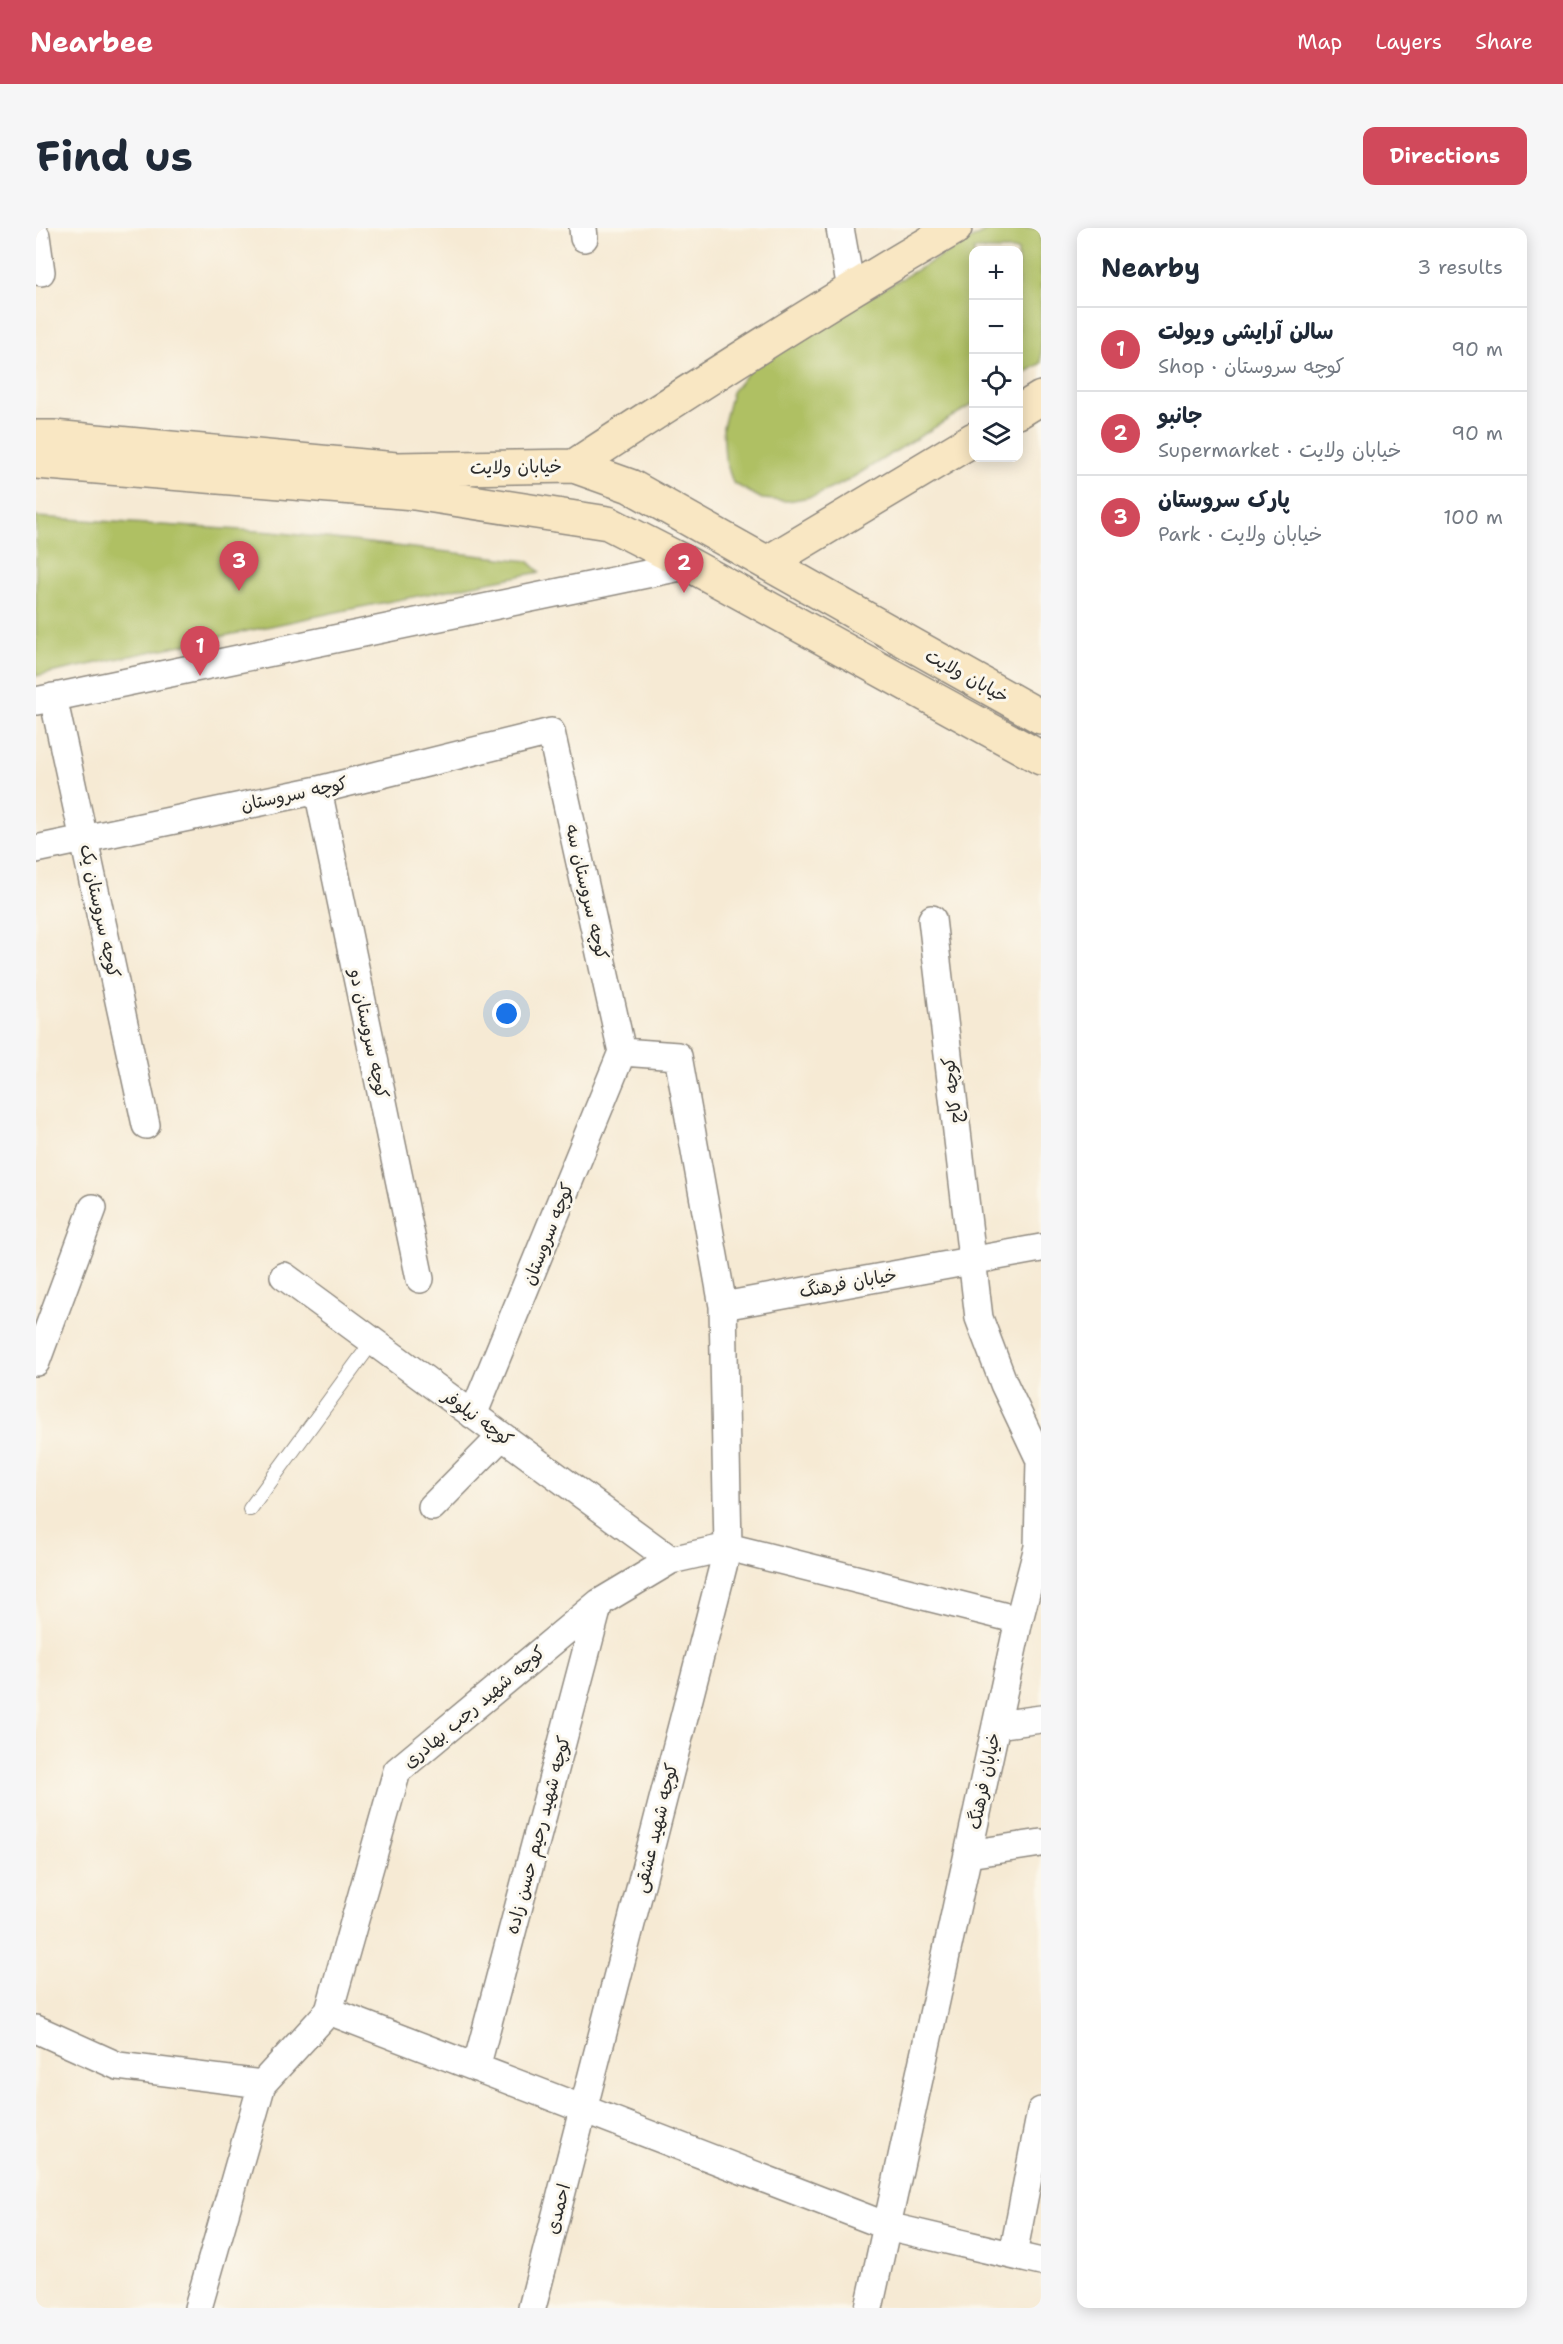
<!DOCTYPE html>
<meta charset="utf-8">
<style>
:root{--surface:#fff;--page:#f6f6f7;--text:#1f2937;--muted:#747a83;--line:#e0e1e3;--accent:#d1495b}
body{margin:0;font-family:"Shantell Sans","Playpen Sans Arabic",sans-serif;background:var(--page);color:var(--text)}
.controls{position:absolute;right:18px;top:18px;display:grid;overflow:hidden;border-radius:12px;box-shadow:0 3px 15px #0003}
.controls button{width:54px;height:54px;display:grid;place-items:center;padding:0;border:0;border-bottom:2px solid var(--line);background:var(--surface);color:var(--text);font:30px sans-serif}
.you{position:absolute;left:471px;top:786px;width:21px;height:21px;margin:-15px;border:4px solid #fff;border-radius:50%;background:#1a73e8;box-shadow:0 0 0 9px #1a73e833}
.badge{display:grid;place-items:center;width:39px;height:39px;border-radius:50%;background:var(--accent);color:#fff;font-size:20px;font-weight:700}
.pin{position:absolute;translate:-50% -50px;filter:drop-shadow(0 2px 3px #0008)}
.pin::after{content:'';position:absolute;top:32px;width:21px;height:18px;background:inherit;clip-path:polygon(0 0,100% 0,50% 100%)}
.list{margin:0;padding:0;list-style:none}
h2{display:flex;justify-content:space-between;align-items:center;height:78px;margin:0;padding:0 24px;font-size:26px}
h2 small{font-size:20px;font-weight:400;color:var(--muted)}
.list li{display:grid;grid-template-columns:39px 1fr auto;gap:18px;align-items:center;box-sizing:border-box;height:84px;padding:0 24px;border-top:2px solid var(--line)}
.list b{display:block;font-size:22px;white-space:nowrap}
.list p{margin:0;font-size:20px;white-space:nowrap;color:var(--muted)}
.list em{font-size:20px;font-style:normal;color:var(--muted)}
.icon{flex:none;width:33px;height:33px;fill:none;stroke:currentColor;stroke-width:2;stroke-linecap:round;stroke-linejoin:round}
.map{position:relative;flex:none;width:1005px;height:2080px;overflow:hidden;border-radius:12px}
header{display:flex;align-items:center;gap:36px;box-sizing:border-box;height:84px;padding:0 30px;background:var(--accent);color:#fff}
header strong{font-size:28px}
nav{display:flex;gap:33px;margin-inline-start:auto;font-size:21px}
.intro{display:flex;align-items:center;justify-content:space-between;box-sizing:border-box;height:144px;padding:0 36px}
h1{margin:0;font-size:42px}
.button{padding:15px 27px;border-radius:12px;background:var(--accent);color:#fff;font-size:21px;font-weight:700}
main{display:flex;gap:36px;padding:0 36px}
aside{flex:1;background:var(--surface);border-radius:12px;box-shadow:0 3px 15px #0003}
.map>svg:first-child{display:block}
</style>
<header>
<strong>Nearbee</strong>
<nav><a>Map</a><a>Layers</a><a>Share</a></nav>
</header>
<div class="intro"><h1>Find us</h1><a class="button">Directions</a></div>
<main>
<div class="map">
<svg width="1005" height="2080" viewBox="0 0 1005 2080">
<rect width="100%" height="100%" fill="#fbf7ec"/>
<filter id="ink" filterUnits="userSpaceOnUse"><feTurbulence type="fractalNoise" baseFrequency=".0167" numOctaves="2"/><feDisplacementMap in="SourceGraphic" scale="12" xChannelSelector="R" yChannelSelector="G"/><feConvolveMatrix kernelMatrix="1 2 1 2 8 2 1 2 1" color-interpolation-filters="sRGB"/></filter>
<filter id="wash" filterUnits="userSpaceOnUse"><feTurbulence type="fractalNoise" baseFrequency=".008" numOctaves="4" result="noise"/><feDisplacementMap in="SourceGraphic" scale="24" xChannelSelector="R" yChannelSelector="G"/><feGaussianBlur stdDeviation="1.35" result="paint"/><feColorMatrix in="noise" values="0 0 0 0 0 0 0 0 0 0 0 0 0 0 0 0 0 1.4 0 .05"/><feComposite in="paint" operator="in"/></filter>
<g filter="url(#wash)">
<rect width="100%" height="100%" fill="#f6ead4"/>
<path fill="#afc064" stroke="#6d7648" stroke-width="1.5" d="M 955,0 L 1005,0 L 1005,135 L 983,149 L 982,22 L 938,22 L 937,176 L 809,254 L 779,268 L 752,273 L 726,271 L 697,255 L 689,231 L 687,199 L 696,164 L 715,140 L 753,114 Z
M 0,289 L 237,304 L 492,333 L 504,344 L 310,382 L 0,448 Z"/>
</g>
<g filter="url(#ink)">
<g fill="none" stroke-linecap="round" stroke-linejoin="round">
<defs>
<path id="lane" d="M 214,1281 L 337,1113"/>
<path id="street" d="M 547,0 L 548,10
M 804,0 L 815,61
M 0,8 L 5,44
M 17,469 L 110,897
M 0,473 L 654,337
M 282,562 L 384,1051
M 0,621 L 282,562 L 515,504 L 586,824
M 248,1048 L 635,1332
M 687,1078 L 1005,1020
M 0,1134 L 57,980
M 437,1187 L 586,824
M 396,1279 L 466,1208
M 960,1497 L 1005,1491
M 932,1626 L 1005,1615
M 293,1783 L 851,1998 L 1005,2034
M 0,1801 L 82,1838 L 226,1856
M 440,1840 L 563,1375
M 977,2027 L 1005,1883
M 162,2080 L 226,1856 L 293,1783 L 361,1543 L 563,1375 L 635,1332 L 692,1319 L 983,1392
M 496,2080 L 692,1319 L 687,1078 L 642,828 L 586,824
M 833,2080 L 983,1392 L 1002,1319 L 1004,1232 L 968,1156 L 943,1090 L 896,691"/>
<path id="secondary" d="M 982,184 L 1005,170
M 0,209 L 17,209 L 360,241 L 538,238 L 594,258 L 1005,489
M 0,234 L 378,265 L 572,295 L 654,337 L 1005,530
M 538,238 C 663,156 789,75 919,0
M 731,335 L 938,211"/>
</defs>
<use href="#lane" stroke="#908a80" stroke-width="16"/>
<use href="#street" stroke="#908a80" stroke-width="30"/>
<use href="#secondary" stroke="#908a80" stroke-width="36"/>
<use href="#lane" stroke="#fff" stroke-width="14"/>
<use href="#street" stroke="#fff" stroke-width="27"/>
<use href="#secondary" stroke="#f9e7c3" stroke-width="33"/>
</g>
</g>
<g text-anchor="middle" stroke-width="6" stroke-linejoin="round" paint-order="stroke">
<g font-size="18" fill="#2b2b2b" stroke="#fbf7ec">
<text transform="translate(480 239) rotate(-1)" y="6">خیابان ولایت</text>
<text transform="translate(931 448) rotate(29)" y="6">خیابان ولایت</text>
<text transform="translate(258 566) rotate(-12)" y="6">کوچه سروستان</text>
<text transform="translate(551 664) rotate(77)" y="6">کوچه سروستان سه</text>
<text transform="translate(64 683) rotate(78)" y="6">کوچه سروستان یک</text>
<text transform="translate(333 806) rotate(78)" y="6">کوچه سروستان دو</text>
<text transform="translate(916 862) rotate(-97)" y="6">کوچه کاج</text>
<text transform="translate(512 1006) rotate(-68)" y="6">کوچه سروستان</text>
<text transform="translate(812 1055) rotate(-10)" y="6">خیابان فرهنگ</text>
<text transform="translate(442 1190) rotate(36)" y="6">کوچه نیلوفر</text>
<text transform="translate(438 1479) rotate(-40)" y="6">کوچه شهید رجب بهادری</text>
<text transform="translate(948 1553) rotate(-78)" y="6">خیابان فرهنگ</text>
<text transform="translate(620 1600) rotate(-76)" y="6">کوچه شهید عشقی</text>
<text transform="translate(502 1607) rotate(-75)" y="6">کوچه شهید رحیم حسن زاده</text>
<text transform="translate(522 1981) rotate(-75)" y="6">احمدی</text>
</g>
</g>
</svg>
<div class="controls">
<button>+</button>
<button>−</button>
<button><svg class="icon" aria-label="locate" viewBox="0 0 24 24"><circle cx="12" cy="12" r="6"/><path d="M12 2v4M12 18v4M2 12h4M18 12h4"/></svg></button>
<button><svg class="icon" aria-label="layers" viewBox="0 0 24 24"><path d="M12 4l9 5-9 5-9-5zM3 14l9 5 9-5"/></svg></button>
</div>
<div class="you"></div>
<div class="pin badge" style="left:164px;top:448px">1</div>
<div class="pin badge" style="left:648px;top:365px">2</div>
<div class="pin badge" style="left:203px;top:363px">3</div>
</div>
<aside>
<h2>Nearby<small>3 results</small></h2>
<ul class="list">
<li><span class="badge">1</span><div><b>سالن آرایشی ویولت</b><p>Shop · کوچه سروستان</p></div><em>90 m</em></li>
<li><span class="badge">2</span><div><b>جانبو</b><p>Supermarket · خیابان ولایت</p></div><em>90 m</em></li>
<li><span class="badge">3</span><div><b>پارک سروستان</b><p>Park · خیابان ولایت</p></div><em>100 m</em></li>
</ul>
</aside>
</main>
